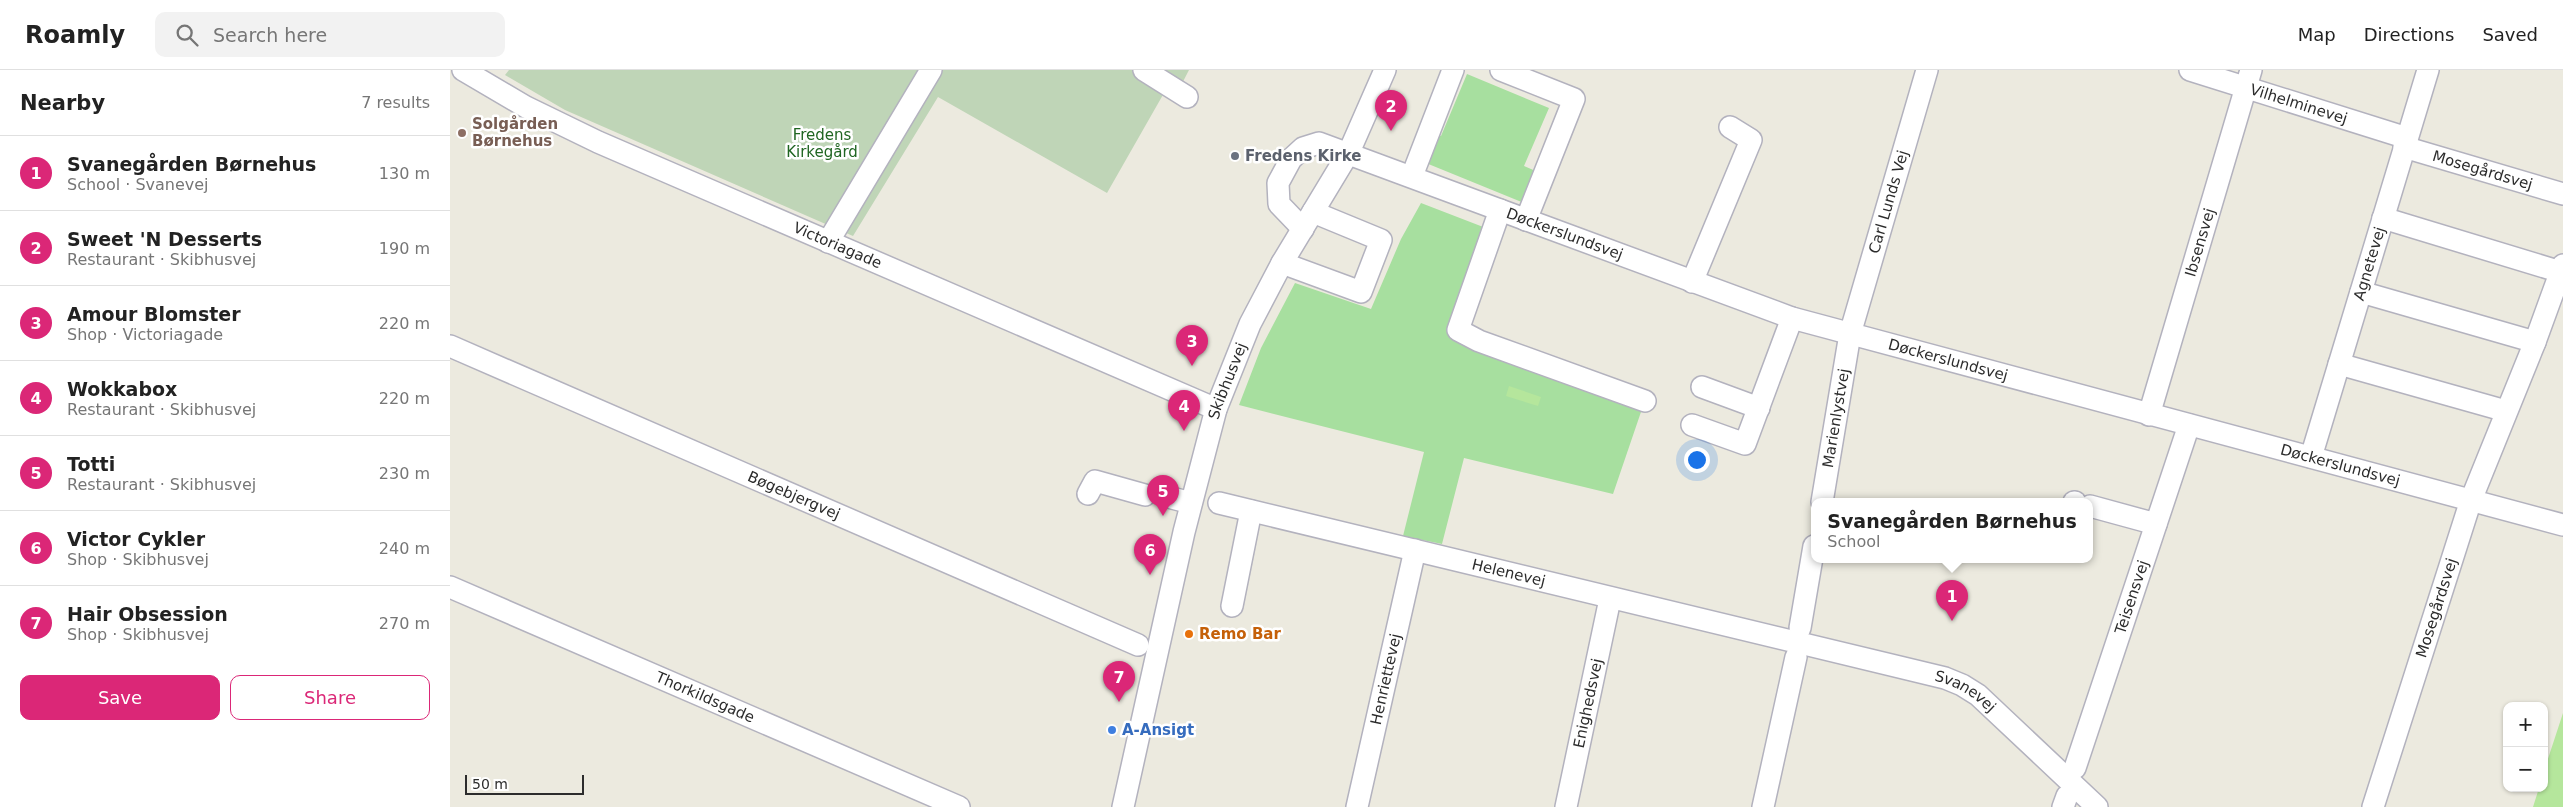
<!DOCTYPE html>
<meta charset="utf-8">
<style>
:root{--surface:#fff;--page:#f2f2f2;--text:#222;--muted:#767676;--line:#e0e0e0;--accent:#db2777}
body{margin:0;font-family:"DejaVu Sans",sans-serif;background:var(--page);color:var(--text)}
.controls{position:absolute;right:15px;bottom:15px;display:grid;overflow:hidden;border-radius:10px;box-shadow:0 1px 4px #0004}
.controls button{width:45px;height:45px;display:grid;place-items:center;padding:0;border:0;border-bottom:1px solid var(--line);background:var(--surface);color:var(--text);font:25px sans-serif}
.scale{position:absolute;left:15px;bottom:12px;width:119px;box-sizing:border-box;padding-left:5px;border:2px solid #2c2c2c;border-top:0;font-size:14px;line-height:18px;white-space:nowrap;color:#2c2c2c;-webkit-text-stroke:4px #fff;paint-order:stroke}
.you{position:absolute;left:1246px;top:389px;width:18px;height:18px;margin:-12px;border:4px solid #fff;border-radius:50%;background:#1a73e8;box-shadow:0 0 0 8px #1a73e833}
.badge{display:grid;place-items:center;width:32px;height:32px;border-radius:50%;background:var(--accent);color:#fff;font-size:16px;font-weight:700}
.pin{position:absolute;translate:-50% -41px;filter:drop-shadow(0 1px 2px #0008)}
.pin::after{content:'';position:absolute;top:26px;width:18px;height:15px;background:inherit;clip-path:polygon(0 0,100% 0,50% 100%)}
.popup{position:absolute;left:1361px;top:428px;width:282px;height:65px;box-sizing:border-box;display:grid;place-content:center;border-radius:10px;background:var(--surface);filter:drop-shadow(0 1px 4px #0005);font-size:16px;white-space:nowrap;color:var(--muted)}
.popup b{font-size:19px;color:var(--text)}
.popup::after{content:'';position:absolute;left:50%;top:100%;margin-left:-10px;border:10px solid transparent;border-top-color:var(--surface)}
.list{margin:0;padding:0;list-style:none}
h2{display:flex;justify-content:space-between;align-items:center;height:65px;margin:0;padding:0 20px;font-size:21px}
h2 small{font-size:16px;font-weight:400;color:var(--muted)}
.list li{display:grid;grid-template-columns:32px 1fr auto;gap:15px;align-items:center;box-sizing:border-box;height:75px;padding:0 20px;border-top:1px solid var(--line)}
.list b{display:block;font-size:19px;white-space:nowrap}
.list p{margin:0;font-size:16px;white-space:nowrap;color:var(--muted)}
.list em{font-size:16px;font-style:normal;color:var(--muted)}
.actions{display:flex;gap:10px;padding:15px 20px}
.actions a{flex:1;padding:11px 0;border:1px solid var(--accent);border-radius:10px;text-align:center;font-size:18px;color:var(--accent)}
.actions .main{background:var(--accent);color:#fff}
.icon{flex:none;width:28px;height:28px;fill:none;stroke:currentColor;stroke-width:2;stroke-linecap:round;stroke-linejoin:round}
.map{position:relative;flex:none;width:2113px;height:737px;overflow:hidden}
header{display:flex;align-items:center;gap:30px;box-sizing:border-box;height:70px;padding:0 25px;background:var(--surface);border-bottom:1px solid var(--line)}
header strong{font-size:24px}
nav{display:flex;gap:28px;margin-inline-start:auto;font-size:18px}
.search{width:350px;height:45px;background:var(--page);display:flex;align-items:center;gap:12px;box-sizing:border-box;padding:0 18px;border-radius:10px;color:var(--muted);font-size:19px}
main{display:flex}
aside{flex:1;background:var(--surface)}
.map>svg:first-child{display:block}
</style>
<header>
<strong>Roamly</strong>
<div class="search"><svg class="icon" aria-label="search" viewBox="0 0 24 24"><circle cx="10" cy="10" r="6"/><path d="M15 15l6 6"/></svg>Search here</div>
<nav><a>Map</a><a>Directions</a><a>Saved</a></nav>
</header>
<main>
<aside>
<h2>Nearby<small>7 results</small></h2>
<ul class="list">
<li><span class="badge">1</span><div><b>Svanegården Børnehus</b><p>School · Svanevej</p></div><em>130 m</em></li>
<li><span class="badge">2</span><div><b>Sweet 'N Desserts</b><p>Restaurant · Skibhusvej</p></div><em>190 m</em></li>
<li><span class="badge">3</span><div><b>Amour Blomster</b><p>Shop · Victoriagade</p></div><em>220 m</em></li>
<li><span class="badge">4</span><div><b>Wokkabox</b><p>Restaurant · Skibhusvej</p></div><em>220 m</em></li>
<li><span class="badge">5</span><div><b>Totti</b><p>Restaurant · Skibhusvej</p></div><em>230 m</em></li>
<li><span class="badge">6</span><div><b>Victor Cykler</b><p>Shop · Skibhusvej</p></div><em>240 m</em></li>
<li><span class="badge">7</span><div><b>Hair Obsession</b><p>Shop · Skibhusvej</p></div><em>270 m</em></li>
</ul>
<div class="actions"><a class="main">Save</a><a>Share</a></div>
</aside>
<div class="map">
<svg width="2113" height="737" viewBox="0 0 2113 737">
<rect width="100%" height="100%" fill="#eceadf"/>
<path fill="#a7df9f" d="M 1017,4 L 1099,38 L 1074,96 L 1088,102 L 1074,133 L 971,91 L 983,63 L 991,66 Z
M 971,133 L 1041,160 L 1002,262 L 1192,339 L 1163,424 L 1014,388 L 992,474 L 953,466 L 974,382 L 789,335 L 811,278 L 845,213 L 921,239 L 951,169 Z"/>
<path fill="#bfd5b7" d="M 59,0 L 739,0 L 724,29 L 714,23 L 657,123 L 488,27 L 403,166 L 115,40 L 55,5 Z"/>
<path fill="#b5e69c" d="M 1059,316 L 1091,327 L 1088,336 L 1056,326 Z
M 2113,643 L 2113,737 L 2083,737 L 2089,718 L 2094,718 L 2094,701 Z"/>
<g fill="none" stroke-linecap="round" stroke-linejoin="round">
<defs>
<g id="minor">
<path id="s1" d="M 13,0 L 76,37 L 148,72 L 766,339"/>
<path d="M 694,0 L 737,27"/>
<path d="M 1051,0 L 1124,29 L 1076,150"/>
<path id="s2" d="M 1740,0 L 1957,68"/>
<path id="s3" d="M 1954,77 L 2113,124"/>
<path d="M 962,106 L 1003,0"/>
<path d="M 1050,140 L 1008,260 L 1029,271 L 1195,331"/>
<path d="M 1933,148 L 2111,202"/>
<path id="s4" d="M 853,159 L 829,134 L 828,113 L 841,89 L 853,78 L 869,73 L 1342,248 L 2113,455"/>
<path d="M 378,172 L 481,0"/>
<path d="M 832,193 L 911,222 L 931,170 L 863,142"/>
<path d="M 1242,212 L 1301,70 L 1280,57"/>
<path d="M 1911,222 L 2085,272"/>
<path id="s5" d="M 0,276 L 688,575"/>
<path d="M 1889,294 L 2056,341"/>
<path d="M 1252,317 L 1309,338"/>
<path id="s6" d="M 1699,345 L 1801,0"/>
<path d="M 1242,355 L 1295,374 L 1342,248"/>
<path id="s7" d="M 1861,387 L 1978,0"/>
<path d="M 638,424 L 645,411 L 695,425"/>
<path d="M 722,428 L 741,433"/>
<path id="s8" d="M 1372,432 L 1400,264 L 1477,0"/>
<path d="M 1624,432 L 1625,432"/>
<path id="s9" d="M 769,433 L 1495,608 L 1512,615 L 1528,625 L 1647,737"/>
<path d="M 1640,436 L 1706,454"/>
<path id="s10" d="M 0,517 L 509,737"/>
<path d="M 782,536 L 801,441"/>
<path d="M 1350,558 L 1364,476"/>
<path id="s11" d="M 1625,698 L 1739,355"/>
<path id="s12" d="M 673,737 L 734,462 L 766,339 L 800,254 L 832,193 L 899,82 L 935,0"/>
<path id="s13" d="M 907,737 L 965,480"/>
<path id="s14" d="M 1116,737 L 1160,529"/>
<path d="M 1313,737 L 1346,587"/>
<path d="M 1613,737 L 1617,726"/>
<path id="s15" d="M 1923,737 L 2021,430 L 2085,272 L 2113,195"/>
</g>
</defs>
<use href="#minor" stroke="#b3b2be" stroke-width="24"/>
<use href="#minor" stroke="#fff" stroke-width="21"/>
</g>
<circle fill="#8d6e63" stroke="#fff" stroke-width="2" cx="12" cy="63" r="5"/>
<circle fill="#6b7280" stroke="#fff" stroke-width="2" cx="785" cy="86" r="5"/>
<circle fill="#e8710a" stroke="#fff" stroke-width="2" cx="739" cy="564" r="5"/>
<circle fill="#3f7fe0" stroke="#fff" stroke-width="2" cx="662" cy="660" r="5"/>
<g text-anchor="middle" stroke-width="5" stroke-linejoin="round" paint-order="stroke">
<g font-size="15" fill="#2c2c2c" stroke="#fff">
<text dy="5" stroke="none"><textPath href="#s2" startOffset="114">Vilhelminevej</textPath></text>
<text dy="5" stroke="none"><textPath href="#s3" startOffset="82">Mosegårdsvej</textPath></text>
<text dy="5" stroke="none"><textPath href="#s8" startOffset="308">Carl Lunds Vej</textPath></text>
<text dy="5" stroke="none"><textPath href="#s4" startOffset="378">Døckerslundsvej</textPath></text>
<text dy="5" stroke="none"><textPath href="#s6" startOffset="180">Ibsensvej</textPath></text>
<text dy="5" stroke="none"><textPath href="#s1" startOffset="414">Victoriagade</textPath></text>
<text dy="5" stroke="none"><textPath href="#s7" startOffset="202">Agnetevej</textPath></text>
<text dy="5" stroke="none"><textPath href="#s4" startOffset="782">Døckerslundsvej</textPath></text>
<text dy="5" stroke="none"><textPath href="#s12" startOffset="439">Skibhusvej</textPath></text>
<text dy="5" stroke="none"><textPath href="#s8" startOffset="85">Marienlystvej</textPath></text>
<text dy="5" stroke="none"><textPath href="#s4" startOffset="1188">Døckerslundsvej</textPath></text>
<text dy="5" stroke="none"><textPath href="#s5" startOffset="375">Bøgebjergvej</textPath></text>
<text dy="5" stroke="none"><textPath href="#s9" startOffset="298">Helenevej</textPath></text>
<text dy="5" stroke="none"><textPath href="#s11" startOffset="180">Teisensvej</textPath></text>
<text dy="5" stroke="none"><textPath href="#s15" startOffset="209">Mosegårdsvej</textPath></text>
<text dy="5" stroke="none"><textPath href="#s13" startOffset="131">Henriettevej</textPath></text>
<text dy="5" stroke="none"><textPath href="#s9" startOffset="771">Svanevej</textPath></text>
<text dy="5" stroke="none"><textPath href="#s10" startOffset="278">Thorkildsgade</textPath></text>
<text dy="5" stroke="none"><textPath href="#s14" startOffset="106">Enighedsvej</textPath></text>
</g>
<g font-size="15" font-weight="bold" fill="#785e54" stroke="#fff" text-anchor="start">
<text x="22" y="59">Solgården<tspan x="22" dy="17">Børnehus</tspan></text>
</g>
<g font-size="15" fill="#1f6521" stroke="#fff">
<text x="372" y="70">Fredens<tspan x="372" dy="17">Kirkegård</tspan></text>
</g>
<g font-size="15" font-weight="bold" fill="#5b616d" stroke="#fff" text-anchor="start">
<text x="795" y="91">Fredens Kirke</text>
</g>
<g font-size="15" font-weight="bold" fill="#c56008" stroke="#fff" text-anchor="start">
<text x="749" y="569">Remo Bar</text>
</g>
<g font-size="15" font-weight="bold" fill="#366cbe" stroke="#fff" text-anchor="start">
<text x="672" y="665">A-Ansigt</text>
</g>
</g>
</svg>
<div class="controls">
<button>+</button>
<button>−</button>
</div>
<div class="scale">50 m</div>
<div class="you"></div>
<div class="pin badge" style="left:1502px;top:551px">1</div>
<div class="popup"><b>Svanegården Børnehus</b>School</div>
<div class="pin badge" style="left:941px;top:61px">2</div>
<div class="pin badge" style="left:742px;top:296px">3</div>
<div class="pin badge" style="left:734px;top:361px">4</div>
<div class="pin badge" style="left:713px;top:446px">5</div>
<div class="pin badge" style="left:700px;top:505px">6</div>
<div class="pin badge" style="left:669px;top:632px">7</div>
</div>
</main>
